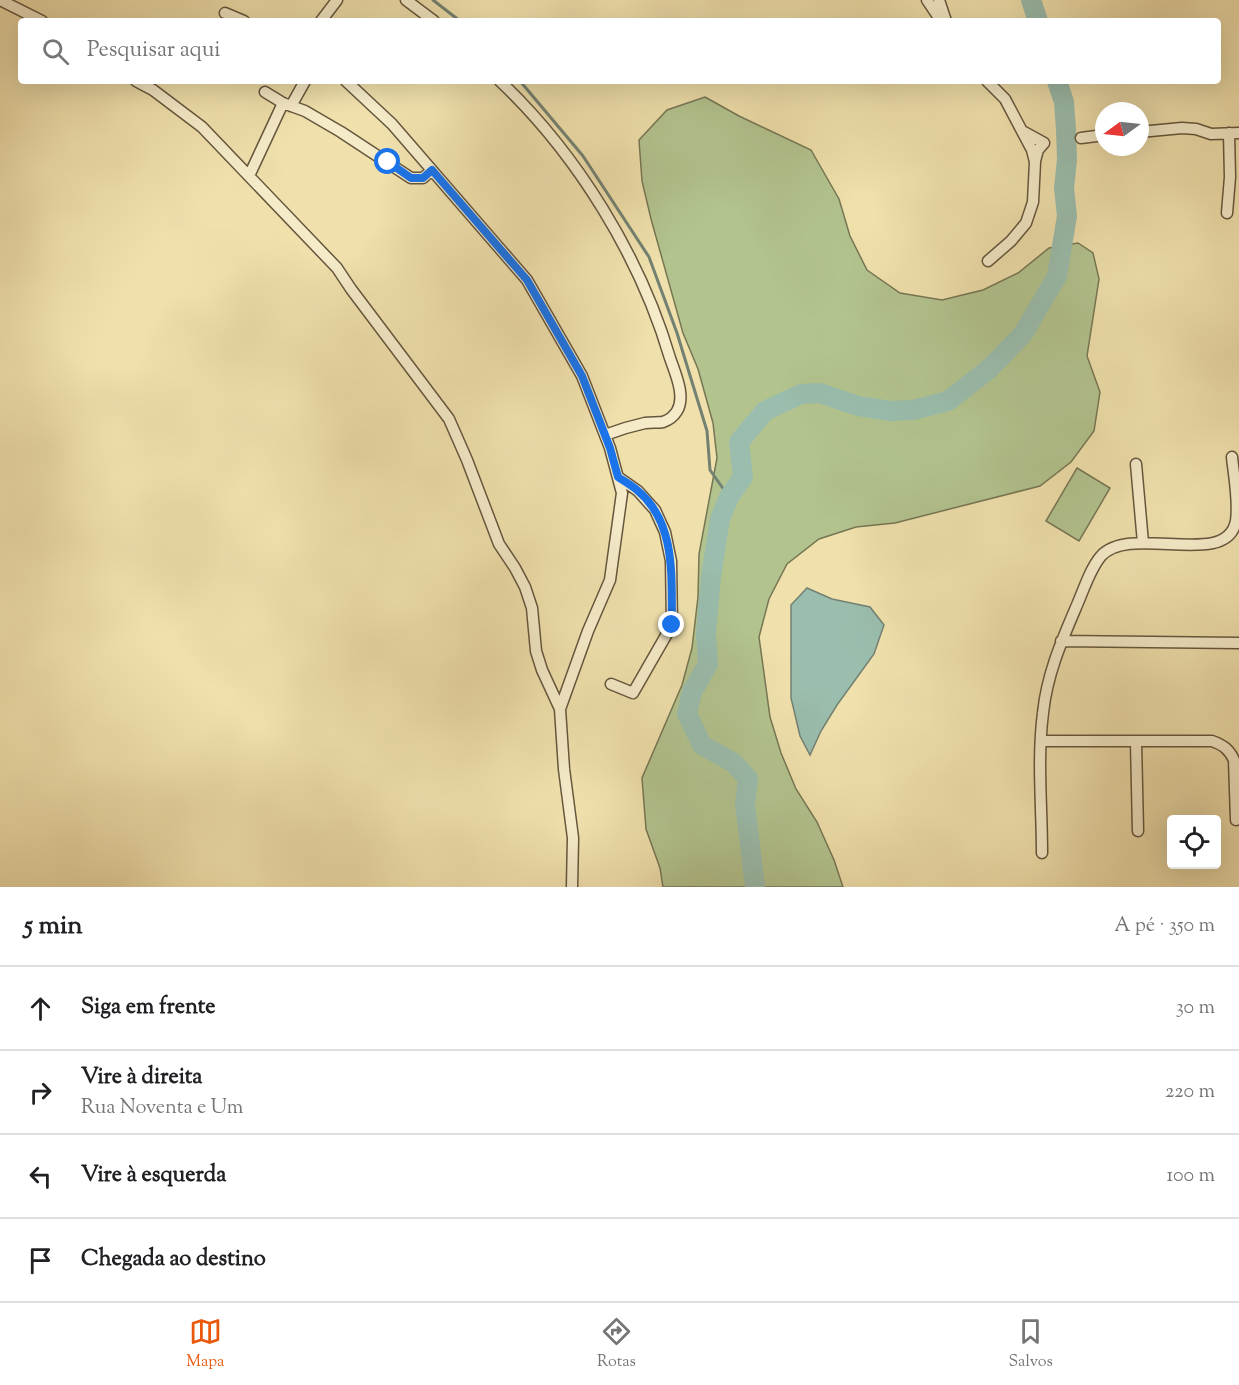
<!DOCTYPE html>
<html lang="pt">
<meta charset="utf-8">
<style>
:root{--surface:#fff;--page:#f6f6f6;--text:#202124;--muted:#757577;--line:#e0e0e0;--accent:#ea580c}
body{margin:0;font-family:"Sorts Mill Goudy",serif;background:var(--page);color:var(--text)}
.controls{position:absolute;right:18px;bottom:18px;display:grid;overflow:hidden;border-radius:6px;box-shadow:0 6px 24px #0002}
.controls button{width:54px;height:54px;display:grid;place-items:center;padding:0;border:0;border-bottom:2px solid var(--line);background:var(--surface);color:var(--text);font:30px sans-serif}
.compass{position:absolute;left:1095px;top:102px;width:54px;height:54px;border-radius:50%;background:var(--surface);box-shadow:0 6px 24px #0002;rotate:255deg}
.stop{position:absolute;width:18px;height:18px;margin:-14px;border:4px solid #1a73e8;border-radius:50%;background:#fff}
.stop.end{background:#1a73e8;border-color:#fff;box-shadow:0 2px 6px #0008}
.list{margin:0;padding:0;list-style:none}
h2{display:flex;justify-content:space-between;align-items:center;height:78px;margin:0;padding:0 24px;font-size:26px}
h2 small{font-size:20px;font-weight:400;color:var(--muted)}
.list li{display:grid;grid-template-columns:39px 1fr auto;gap:18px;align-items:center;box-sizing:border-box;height:84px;padding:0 24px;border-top:2px solid var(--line)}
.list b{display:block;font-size:22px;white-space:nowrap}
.list p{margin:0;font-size:20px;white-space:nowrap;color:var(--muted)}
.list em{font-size:20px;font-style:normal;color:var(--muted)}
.icon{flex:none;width:33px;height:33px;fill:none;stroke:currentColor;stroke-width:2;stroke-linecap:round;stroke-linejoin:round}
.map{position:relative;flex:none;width:1239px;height:887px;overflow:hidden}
.search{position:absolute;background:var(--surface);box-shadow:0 6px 24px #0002;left:18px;right:18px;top:18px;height:66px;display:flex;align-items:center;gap:15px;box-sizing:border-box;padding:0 21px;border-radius:6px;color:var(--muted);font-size:22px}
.sheet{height:414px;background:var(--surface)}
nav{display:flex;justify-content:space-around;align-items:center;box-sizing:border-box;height:84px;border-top:2px solid var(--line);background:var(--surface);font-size:16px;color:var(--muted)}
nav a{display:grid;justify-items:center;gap:3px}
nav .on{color:var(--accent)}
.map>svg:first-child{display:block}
</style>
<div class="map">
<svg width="1239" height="887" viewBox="0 0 1239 887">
<rect width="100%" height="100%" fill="#efe0ac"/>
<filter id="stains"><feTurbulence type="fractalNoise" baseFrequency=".00333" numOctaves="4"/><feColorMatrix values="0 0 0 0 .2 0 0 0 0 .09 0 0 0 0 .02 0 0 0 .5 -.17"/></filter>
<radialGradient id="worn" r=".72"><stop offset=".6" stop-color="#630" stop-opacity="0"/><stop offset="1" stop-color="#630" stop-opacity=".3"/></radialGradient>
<path fill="#b2c38e" stroke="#767654" stroke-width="1.5" d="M 705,97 L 739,116 L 811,150 L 839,199 L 850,236 L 867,270 L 900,293 L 942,300 L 983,290 L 1018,273 L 1049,248 L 1078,243 L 1093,253 L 1099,279 L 1087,356 L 1100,392 L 1094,431 L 1071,462 L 1040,486 L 895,523 L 856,527 L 819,539 L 787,564 L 769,599 L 759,637 L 770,717 L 781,753 L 796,789 L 817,822 L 834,860 L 843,887 L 663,887 L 660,868 L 646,829 L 642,778 L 682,685 L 692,648 L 698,597 L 699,554 L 717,458 L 713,423 L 698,369 L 683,333 L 651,219 L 642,181 L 639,140 L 667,110 Z
M 1077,468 L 1110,488 L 1079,541 L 1046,521 Z"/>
<path fill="#9abdad" stroke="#738172" stroke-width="1.5" d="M 807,588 L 832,599 L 870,607 L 884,625 L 874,654 L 837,705 L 821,731 L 810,755 L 800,736 L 791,698 L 791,605 Z"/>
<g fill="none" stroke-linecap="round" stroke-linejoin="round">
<path stroke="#738172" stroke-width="3" d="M 433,0 L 460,21
M 520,81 L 583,156 L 649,257 L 677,333 L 707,431 L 710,470 L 729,497"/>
<path stroke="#9abdad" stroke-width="20" d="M 1031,0 L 1038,21
M 755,887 L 745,804 L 748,779 L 734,763 L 702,745 L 687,714 L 692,692 L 708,664 L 706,633 L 711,577 L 720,519 L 729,497 L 743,477 L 739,442 L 765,411 L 801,394 L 820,393 L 858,406 L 890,411 L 913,410 L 948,401 L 989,369 L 1023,334 L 1057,276 L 1067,216 L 1064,188 L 1067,160 L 1066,130 L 1064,102 L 1057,81"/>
<defs>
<path id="street" d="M 0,0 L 42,21
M 406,0 L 434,21
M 927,0 L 941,21
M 939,0 L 946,21
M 225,13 L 244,21
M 321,21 L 337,0
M 136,81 L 153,90 L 202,127 L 337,268 L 351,289 L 449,419 L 467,460 L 499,544 L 515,568 L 525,587 L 532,608 L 536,651 L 542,670 L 560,709 L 564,769 L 573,838 L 572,887
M 346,81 L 392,124 L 527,280 L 582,376 L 610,448 L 622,493 L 610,580 L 588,631 L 560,709
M 500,81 C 577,154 640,256 670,358 C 675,373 686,396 677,411 C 674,416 669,420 663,422 C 657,423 651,422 645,423 C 631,426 618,430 605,435
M 987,81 L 1005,99 L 1032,150 L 1035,162 L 1033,202 L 1026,223 L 1011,241 L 988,261
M 265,92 L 283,103 L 305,111 L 341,132 L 411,178 L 423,178 L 432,170
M 291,106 L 305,81
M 1024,132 L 1044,143 L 1038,150 L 1035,161
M 1140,132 L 1182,128 L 1196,129 L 1211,134 L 1239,133
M 1081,138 L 1104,135
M 249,176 L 283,103
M 1227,213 L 1230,177 L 1229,133
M 1136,464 L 1143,543
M 1061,641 L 1239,643
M 611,684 L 633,693 L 672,625 L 671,561 L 665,532 L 655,510 L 638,491 L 618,477
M 1041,741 L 1212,741 C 1223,745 1229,749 1234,760 L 1236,820
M 1136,742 L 1138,831
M 1042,853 C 1042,807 1037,759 1043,713 C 1047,674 1062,640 1077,605 C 1084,589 1090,569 1101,556 C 1131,523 1227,570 1236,521 C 1239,501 1234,477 1232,457"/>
</defs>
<use href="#street" stroke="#66563e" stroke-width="13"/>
<use href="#street" stroke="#f5ebc9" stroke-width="10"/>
</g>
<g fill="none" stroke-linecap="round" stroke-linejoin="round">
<path stroke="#1a73e8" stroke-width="8" d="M 388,162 L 411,178 L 423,178 L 432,170 L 527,280 L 582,376 L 610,448 L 618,477 C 624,481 631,485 637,490 C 677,523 671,578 672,625"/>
</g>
<rect width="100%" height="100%" filter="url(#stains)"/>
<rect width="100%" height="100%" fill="url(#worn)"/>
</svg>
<div class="controls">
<button><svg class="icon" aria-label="locate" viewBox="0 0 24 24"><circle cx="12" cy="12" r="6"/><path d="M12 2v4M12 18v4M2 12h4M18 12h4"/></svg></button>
</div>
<svg class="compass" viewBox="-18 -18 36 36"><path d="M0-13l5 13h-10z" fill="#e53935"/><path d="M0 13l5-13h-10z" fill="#757577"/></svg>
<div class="stop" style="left:388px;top:162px"></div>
<div class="stop end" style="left:672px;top:625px"></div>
<div class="search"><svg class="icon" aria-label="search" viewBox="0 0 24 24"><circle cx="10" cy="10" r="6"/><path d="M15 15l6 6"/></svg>Pesquisar aqui</div>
</div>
<section class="sheet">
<h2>5 min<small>A pé · 350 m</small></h2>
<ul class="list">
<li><svg class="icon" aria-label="ahead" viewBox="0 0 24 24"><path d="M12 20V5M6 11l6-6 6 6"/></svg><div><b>Siga em frente</b></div><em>30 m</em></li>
<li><svg class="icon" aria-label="right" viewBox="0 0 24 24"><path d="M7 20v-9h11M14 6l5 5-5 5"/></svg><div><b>Vire à direita</b><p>Rua Noventa e Um</p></div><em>220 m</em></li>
<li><svg class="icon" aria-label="left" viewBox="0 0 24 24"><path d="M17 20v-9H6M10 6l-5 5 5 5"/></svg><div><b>Vire à esquerda</b></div><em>100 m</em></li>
<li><svg class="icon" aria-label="arrive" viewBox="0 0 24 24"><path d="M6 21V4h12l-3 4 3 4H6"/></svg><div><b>Chegada ao destino</b></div></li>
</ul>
</section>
<nav>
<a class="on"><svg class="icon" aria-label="map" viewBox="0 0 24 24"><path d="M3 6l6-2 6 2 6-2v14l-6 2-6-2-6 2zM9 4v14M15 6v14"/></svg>Mapa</a>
<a><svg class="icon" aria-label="directions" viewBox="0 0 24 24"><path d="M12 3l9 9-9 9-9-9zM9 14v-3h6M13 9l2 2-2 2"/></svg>Rotas</a>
<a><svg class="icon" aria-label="saved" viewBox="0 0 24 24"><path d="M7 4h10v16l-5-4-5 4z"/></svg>Salvos</a>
</nav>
